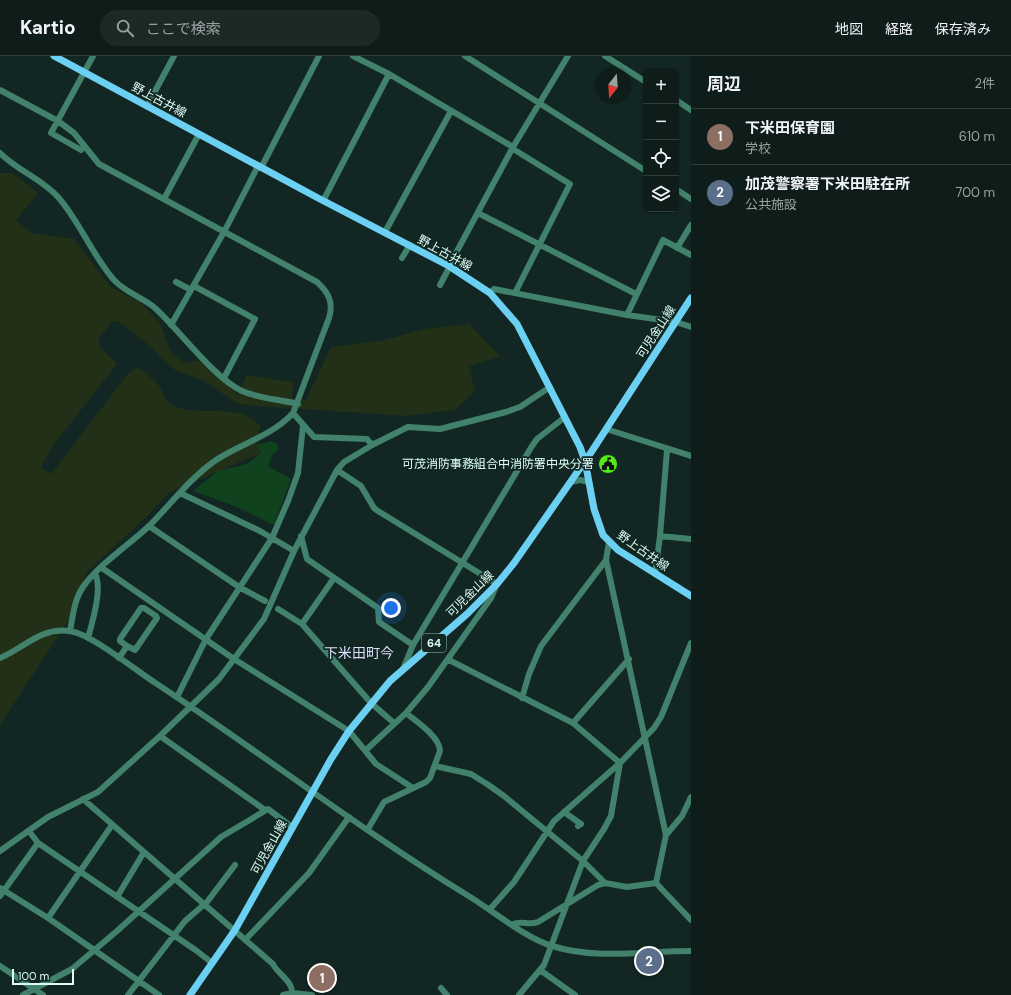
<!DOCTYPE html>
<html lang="ja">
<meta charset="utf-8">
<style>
:root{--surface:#0e1d1a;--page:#1c2a27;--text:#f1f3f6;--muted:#9ba2a2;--line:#2e3b39;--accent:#1a73e8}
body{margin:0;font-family:"DM Sans","Noto Sans JP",sans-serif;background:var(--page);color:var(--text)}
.controls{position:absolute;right:12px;top:12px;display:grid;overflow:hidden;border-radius:6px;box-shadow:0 1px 3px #0004}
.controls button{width:36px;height:36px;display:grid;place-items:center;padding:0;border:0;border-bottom:1px solid var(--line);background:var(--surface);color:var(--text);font:20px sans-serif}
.compass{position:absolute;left:595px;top:12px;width:36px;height:36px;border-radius:50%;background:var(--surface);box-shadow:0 1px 3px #0004;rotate:197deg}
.scale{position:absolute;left:12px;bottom:10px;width:62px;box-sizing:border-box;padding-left:4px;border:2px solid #dbfcf3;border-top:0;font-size:11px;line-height:14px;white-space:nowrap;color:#dbfcf3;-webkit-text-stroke:3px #122723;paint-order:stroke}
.you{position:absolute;left:391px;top:552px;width:14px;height:14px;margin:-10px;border:3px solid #fff;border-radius:50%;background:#1a73e8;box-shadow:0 0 0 6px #1a73e833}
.badge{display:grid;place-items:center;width:26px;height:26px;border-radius:50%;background:var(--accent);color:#fff;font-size:13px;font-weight:700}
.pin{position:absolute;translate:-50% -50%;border:2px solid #fff;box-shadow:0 1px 4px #0006}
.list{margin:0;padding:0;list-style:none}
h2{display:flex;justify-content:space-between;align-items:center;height:52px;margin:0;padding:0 16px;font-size:17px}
h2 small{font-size:13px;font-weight:400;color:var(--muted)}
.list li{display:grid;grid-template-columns:26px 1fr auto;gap:12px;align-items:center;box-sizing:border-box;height:56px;padding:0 16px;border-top:1px solid var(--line)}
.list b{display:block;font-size:15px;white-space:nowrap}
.list p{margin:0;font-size:13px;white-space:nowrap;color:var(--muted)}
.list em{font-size:13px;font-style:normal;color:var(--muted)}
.icon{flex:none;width:22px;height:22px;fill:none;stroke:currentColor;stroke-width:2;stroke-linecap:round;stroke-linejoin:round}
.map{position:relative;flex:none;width:691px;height:939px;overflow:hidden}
header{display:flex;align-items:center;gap:24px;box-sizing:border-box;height:56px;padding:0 20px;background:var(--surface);border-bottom:1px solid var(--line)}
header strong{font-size:19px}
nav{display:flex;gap:22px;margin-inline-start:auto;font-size:14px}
.search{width:280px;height:36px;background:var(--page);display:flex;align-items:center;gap:10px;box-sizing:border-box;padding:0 14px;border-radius:22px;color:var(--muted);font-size:15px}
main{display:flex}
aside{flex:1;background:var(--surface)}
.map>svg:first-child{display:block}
</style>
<header>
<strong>Kartio</strong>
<div class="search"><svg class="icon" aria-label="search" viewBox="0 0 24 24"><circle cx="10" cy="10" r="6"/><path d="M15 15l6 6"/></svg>ここで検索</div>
<nav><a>地図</a><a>経路</a><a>保存済み</a></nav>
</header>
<main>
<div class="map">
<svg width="691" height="939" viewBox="0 0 691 939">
<rect width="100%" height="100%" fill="#122723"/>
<path fill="#213016" d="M 0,117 L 13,117 L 38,137 L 16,164 L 32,177 L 74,183 L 111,231 L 140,246 L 160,267 L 171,297 L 185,307 L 201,304 L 238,339 L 247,319 L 293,326 L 292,342 L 306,344 L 331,291 L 385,284 L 424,273 L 469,268 L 500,300 L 469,310 L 475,335 L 455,354 L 407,360 L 257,350 L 238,348 L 202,324 L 175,314 L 145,286 L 119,266 L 113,265 L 98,283 L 100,291 L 117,308 L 52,391 L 41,411 L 51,418 L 127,319 L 134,313 L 139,312 C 146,318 156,324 160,331 C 163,337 166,346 172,349 C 198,363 239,344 260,370 L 257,387 L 261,397 L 170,436 L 143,464 L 87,516 L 68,565 L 0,669 Z"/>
<path fill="#10421d" d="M 272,385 L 278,389 L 278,394 L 273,398 L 268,410 L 291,423 L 274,469 L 237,451 L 193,435 L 218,415 L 247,408 L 261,397 L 257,389 Z"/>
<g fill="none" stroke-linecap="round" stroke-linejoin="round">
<path stroke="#42816c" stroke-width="6" d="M 353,0 L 389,18 L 513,91
M 465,0 L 646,115
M 605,0 L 646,26
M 0,34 L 58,65 L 74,77 L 99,108 L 317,226 C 328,236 334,246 329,262 L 293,357 C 272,380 242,387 216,404 C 190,422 171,448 149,470 C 129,489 98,509 83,531 C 74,544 73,560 70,575
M 676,44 L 691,54
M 147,50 L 174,0
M 513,93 L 570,128 L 515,237
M 81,94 L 51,77 L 93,0
M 0,97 C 17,114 42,123 58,141 C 80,166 92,199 114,224 C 126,237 144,242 156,253 C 180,275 214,322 242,335 C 260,343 279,343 298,348
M 261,112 L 319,0
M 676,133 L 691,143
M 164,143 L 199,78
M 323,145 L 389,18
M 478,157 L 636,238
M 385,176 L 451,55
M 677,192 L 691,169
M 402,202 L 410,189
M 449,210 L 513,91 L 568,0
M 176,226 L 191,234
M 440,229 L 450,210
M 194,230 L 255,263 L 224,322
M 490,237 L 494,233 L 627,259 L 676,266 L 691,271
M 627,259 L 663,184 L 691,199
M 171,269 L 224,176 L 258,110
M 293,357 L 314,381 L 367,383 L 370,387 L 374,388
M 606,373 L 691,400
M 337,414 L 361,430 L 374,452 L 378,455 L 497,528 L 491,542 L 428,631 L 406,657 L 366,694
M 571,426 L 580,424 L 589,426
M 180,437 L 260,475 L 294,495
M 149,470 L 239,531 L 265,545
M 301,480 L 307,503 L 378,552 L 379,566 L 413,589
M 660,480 L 691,483
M 609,486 L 606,504 L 666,779 L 656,827
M 102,512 L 234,603 L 349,675 L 376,708 L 413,732
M 655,518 L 660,480 L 667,394
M 278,553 L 302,568 L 371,647 L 394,667
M 302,568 L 334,522
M 88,582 C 92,567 103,532 95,518
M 0,602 C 24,592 41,571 69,575 C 90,577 134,613 154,626 C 259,695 359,773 467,839 C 492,854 525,882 552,890 C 597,904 645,895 691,895
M 119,602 L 127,590 L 135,594 L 157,562 L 156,560 L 144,552 L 141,552 L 120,583 L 120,585 L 127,590
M 449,604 L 573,667 L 620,707
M 403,613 L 413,589 L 532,390 L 537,383 L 565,361
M 177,641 L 206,583 L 272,482 L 288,445 L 298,417 L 303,370
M 522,642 L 529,618 L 541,590 L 606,504
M 573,667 L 629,603
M 160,680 L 265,754
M 435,710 L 471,718 L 487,728 L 504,740 L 583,805 L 605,827
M 83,743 L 273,908 C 277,918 296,927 291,939
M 564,756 L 581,768 L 578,770
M 368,773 L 384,746 L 426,726 L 430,722 L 440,695 C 440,681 416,665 406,657
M 29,775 L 38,787 L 197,895 L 212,907
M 666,779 L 682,760 L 691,741
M 0,795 L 48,761 L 98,736 L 160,680 L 219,623 L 264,563 L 294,495 L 337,414 L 344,406 L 374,388 L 408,371 L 440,373 L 506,356 L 520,351 L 550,331
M 656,827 L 691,864
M 0,832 L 48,862 L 159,939
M 0,840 L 38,787
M 117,841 L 144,796
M 490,853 L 514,826 L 554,765 L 620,707 L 654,672 L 661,661 L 691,587
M 48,862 L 112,769
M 513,868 C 523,864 528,870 538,866 L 598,829 L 605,827 L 627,831 L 656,827
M 246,883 L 309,817 L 349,761
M 0,910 L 43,939
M 540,914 L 575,939
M 441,932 L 447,939
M 23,939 L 72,913 L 117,875 L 221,781 L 268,753 L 292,771
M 128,939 L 185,865 L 207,846 L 235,809
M 283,939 L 292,937 L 312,939
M 519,939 L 544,909 L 583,805 L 604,773 L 611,760 L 620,707"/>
<path stroke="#6cd0f2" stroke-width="7" d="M 54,0 L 318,142 L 449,210 L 490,237 L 517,268 L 580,391 L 585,405 L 594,453 L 603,479 L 618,494 L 691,540
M 190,939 L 235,874 L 331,703 L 349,675 L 390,625 L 467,558 L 497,528 L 514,507 L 592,395 L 691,242"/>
</g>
<defs>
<symbol id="civic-disc" viewBox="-11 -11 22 22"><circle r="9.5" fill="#52ea19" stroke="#122723"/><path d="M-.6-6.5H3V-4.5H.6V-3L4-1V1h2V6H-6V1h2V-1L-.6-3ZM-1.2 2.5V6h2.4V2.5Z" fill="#111"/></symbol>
</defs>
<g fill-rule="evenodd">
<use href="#civic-disc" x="597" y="397" width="22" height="22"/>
</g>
<g text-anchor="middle" stroke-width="3.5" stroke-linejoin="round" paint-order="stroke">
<rect fill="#122723" stroke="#9fbcb5" stroke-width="1" x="422" y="578" width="24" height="18" rx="3"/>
<g font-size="11" font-weight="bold" fill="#dbfcf3">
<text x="434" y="591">64</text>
</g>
<g font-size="12" fill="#dbfcf3" stroke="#122723">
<text transform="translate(159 44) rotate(28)" y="4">野上古井線</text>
<text transform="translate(445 197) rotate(29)" y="4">野上古井線</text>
<text transform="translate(656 276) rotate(-57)" y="4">可児金山線</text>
<text transform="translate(643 495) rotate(35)" y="4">野上古井線</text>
<text transform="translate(470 538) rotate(-44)" y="4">可児金山線</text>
<text transform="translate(269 791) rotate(-61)" y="4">可児金山線</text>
</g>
<g font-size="12" fill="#dbfcf3" stroke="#122723" text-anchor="end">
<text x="594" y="412">可茂消防事務組合中消防署中央分署</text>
</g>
<g font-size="14" fill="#ddddfc" stroke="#122723">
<text x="359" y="602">下米田町今</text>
</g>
</g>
</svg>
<div class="controls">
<button>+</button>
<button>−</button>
<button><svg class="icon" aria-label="locate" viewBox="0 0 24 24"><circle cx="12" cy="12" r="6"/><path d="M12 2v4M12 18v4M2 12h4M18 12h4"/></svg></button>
<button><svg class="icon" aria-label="layers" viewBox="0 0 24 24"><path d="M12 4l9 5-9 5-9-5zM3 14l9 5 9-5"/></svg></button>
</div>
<svg class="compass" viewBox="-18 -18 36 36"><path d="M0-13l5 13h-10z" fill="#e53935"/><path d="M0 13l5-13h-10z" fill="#9ba2a2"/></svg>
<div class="scale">100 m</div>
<div class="you"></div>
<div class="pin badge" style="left:322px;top:922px;background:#8d6e63">1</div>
<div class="pin badge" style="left:649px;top:905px;background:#5c6f8a">2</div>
</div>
<aside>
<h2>周辺<small>2件</small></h2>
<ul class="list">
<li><span class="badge" style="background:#8d6e63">1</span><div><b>下米田保育園</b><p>学校</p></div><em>610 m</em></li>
<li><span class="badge" style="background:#5c6f8a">2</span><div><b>加茂警察署下米田駐在所</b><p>公共施設</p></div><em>700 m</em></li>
</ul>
</aside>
</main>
